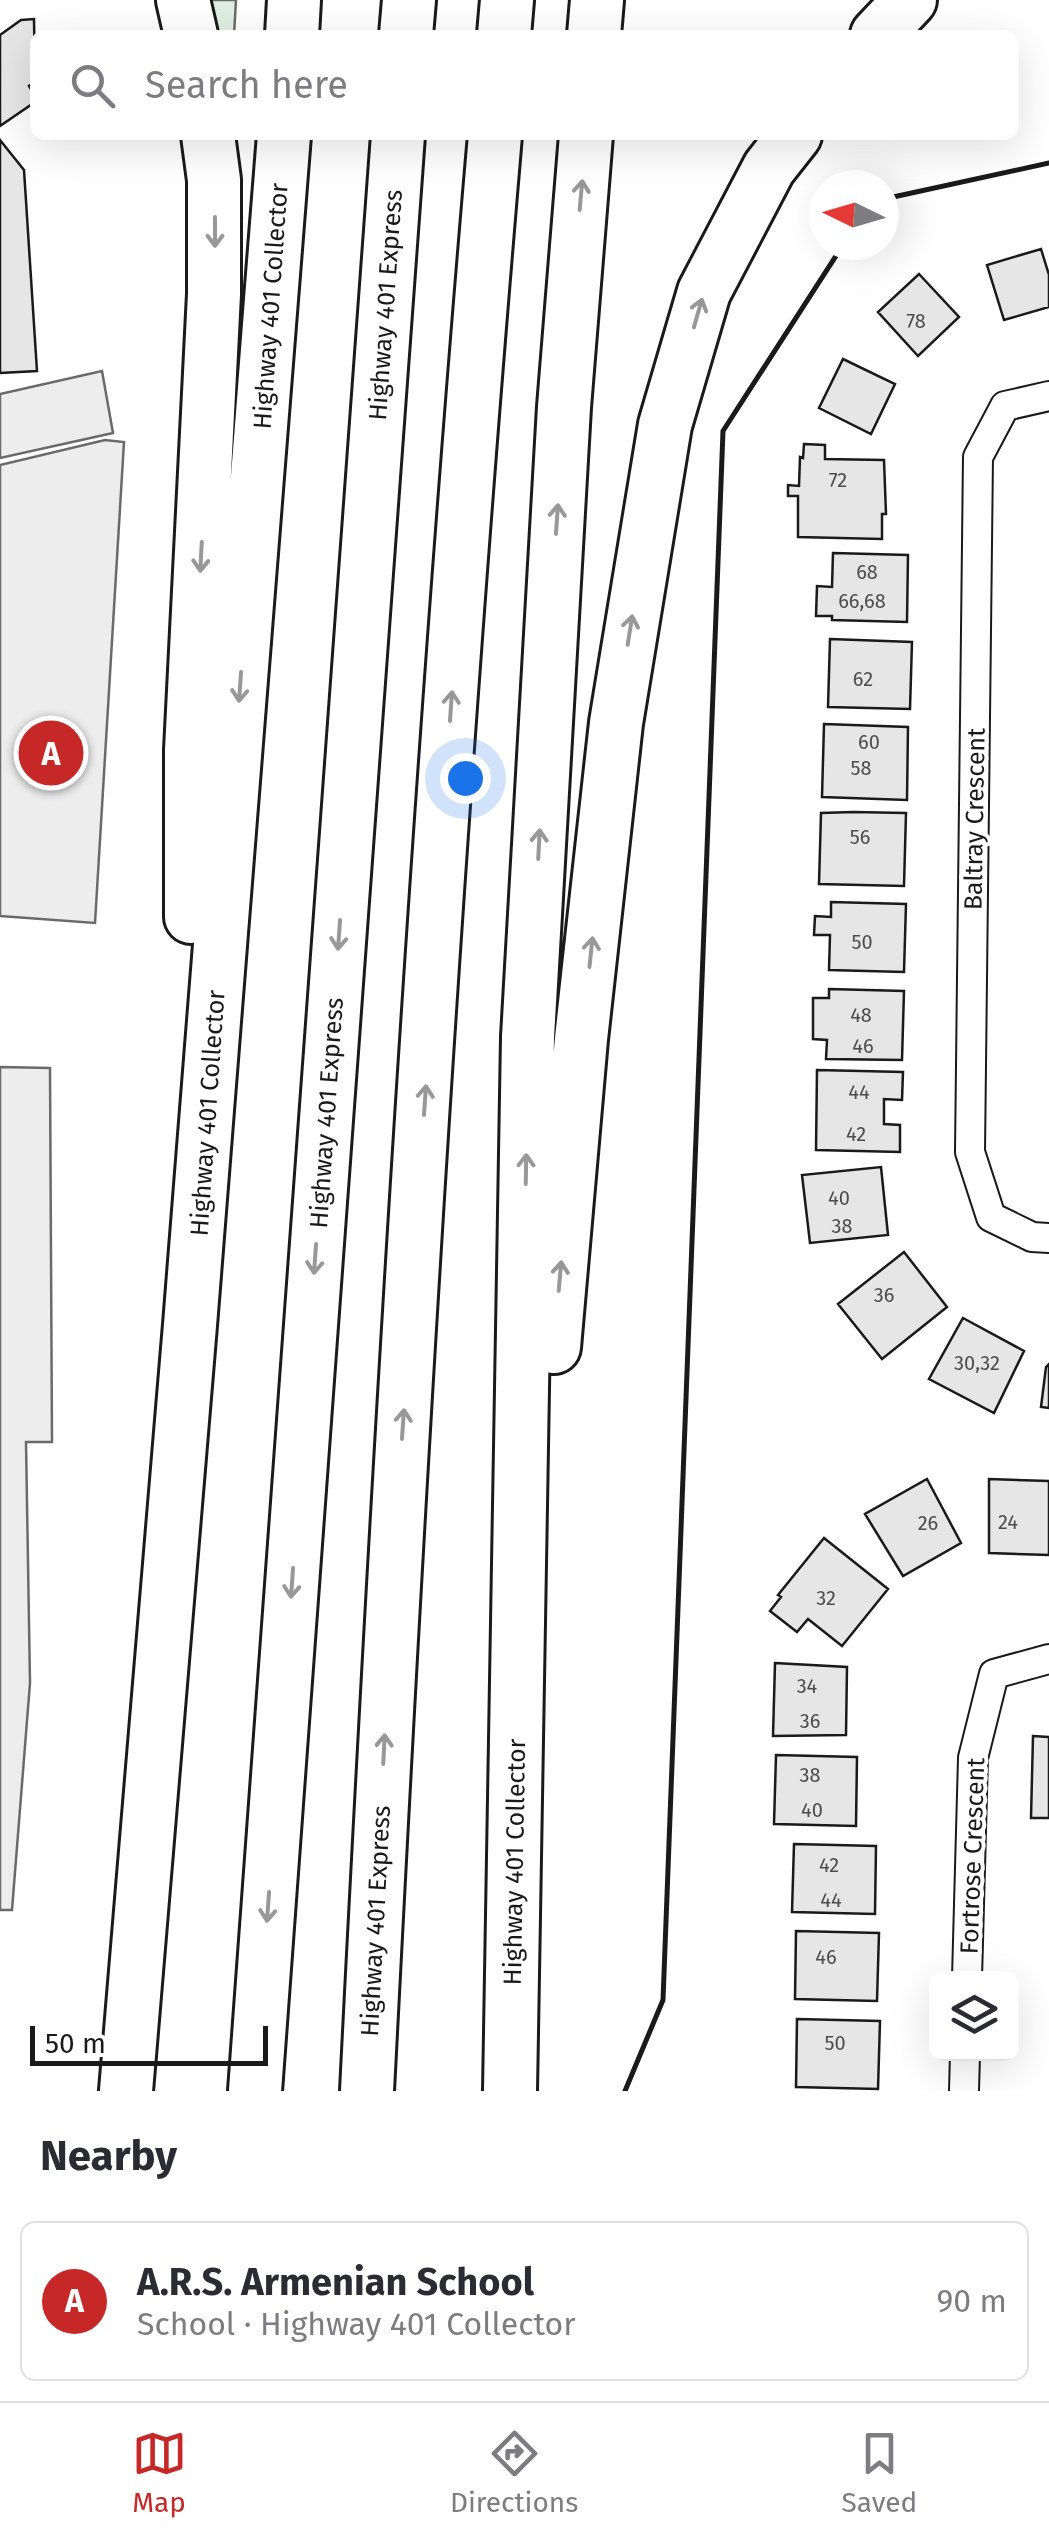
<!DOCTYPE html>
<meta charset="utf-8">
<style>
:root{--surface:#fff;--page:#f7f7f7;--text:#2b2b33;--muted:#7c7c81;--line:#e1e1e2;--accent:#c62828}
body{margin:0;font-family:"Fira Sans",sans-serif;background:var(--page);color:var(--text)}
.controls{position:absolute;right:30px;bottom:30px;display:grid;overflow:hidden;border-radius:15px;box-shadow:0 10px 40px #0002}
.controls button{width:90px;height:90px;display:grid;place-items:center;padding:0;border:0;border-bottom:2px solid var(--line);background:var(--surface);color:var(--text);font:50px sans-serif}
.compass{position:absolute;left:809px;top:170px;width:90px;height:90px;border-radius:50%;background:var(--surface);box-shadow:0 10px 40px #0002;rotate:275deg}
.scale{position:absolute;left:30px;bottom:25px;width:238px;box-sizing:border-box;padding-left:10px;border:5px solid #1a1a1a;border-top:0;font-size:28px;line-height:35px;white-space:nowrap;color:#1a1a1a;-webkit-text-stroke:8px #fff;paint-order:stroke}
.you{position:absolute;left:465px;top:778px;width:35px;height:35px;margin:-25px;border:8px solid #fff;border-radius:50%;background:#1a73e8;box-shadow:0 0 0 15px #1a73e833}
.badge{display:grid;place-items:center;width:65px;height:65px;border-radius:50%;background:var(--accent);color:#fff;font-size:32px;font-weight:700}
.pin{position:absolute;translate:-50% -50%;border:5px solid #fff;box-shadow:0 2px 10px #0006}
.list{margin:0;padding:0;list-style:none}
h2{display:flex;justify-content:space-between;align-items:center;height:130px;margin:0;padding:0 40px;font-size:42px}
h2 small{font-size:32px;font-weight:400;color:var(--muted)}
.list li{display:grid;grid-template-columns:65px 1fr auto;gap:30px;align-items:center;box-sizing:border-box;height:160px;margin:0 20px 20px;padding:0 20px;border:2px solid var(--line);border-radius:15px}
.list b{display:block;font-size:38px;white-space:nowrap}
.list p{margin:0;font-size:32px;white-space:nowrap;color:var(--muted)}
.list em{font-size:32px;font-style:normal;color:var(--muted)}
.icon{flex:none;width:55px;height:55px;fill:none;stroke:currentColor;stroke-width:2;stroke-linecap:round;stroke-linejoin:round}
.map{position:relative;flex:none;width:1049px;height:2091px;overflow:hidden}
.search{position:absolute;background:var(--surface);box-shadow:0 10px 40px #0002;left:30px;right:30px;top:30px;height:110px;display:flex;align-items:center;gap:25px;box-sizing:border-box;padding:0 35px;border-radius:15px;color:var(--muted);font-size:38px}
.sheet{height:310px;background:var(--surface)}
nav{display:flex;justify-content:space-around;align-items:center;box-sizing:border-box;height:140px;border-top:2px solid var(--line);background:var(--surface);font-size:28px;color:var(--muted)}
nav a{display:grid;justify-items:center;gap:5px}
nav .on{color:var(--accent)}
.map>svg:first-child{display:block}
</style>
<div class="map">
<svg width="1049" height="2091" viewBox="0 0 1049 2091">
<rect width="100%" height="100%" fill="#fff"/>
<path fill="#e0efe3" stroke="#6a6a6a" stroke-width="2.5" d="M 197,0 L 236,0 L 234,35 L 204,35 Z"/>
<path fill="#ededed" stroke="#6a6a6a" stroke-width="2.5" d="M 102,371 L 113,433 L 0,458 L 0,394 Z
M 105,440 L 124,442 L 95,923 L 0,916 L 0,465 Z
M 0,1067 L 50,1068 L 52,1442 L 26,1442 L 30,1683 L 12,1910 L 0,1910 Z"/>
<path fill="#e6e6e6" stroke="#1a1a1a" stroke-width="2.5" d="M 34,19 L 35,82 L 29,86 L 35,96 L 35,102 L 0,126 L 0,35 L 21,20 Z
M 0,140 L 24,170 L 37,371 L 0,373 Z
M 1041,249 L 1049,275 L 1049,307 L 1004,320 L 987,265 Z
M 919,274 L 959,317 L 918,356 L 878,312 Z
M 843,359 L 895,384 L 871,434 L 819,408 Z
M 804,444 L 825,445 L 825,459 L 884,460 L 886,514 L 882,514 L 882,539 L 798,537 L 798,496 L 788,496 L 788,485 L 799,486 L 800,457 L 803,458 Z
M 833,553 L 908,555 L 907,622 L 832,620 L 832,616 L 816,616 L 817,586 L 832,587 Z
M 830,639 L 912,642 L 910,709 L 828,707 Z
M 824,724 L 908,727 L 907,800 L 822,797 Z
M 853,812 L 906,813 L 904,886 L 819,884 L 821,813 Z
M 831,902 L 906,904 L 904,972 L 829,970 L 830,935 L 814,935 L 815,916 L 831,917 Z
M 829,989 L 904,991 L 902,1060 L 826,1059 L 827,1040 L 813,1039 L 813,998 L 829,998 Z
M 817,1070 L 903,1072 L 902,1100 L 884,1099 L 884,1124 L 900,1125 L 900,1152 L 816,1150 Z
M 881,1167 L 888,1235 L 810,1243 L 802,1175 Z
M 904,1252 L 947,1307 L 882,1359 L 838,1304 Z
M 963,1318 L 1024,1351 L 994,1413 L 929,1379 Z
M 1049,1364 L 1049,1408 L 1041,1407 L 1046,1367 Z
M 927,1479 L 961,1543 L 903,1576 L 865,1514 Z
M 989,1479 L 1049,1481 L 1049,1555 L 989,1553 Z
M 824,1538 L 888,1589 L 842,1646 L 808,1619 L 797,1632 L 770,1611 L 781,1597 L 778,1595 Z
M 775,1663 L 847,1667 L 846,1735 L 773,1736 Z
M 1033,1736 L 1049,1737 L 1049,1818 L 1031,1818 Z
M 776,1755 L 857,1757 L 856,1826 L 774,1824 Z
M 794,1844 L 876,1846 L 875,1914 L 792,1912 Z
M 796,1931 L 879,1933 L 877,2001 L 795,1999 Z
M 797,2019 L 880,2021 L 878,2089 L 796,2087 Z"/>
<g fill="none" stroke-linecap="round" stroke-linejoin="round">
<defs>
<path id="street" d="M 1049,396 L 1005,406 L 978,457 L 970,1152 L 991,1217 L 1032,1237 L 1049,1238
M 967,1978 L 973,1758 L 994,1674 L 1049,1659
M 964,2091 L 965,2054"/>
<path id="highway" d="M 183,0 L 191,35
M 292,35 L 294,0
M 406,35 L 409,0
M 504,35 L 507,0
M 594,35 L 597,0
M 877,35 L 910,0
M 191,917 L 191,750 L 214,294 L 214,180 L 208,135
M 554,1347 L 581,1039 L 616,723 L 665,425 L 704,292 L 769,168 L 795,135
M 126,2091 L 190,1325 L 284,135
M 255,2091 L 398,135
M 367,2091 C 400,1439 439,786 495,135
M 510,2091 L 528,1037 L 564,407 L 586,135"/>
</defs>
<use href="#street" stroke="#1a1a1a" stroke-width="32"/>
<use href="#highway" stroke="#1a1a1a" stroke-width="58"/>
<use href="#street" stroke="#fff" stroke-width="28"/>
<use href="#highway" stroke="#fff" stroke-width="52"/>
<path stroke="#1a1a1a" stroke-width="5" d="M 884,199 L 1049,163
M 625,2091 L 663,2000 L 723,431 L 843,245"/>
</g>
<defs><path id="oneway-shaft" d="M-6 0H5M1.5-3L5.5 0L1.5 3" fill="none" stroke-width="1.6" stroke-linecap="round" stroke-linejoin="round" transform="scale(2.5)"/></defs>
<g stroke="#989898">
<use href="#oneway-shaft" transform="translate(581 195) rotate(-85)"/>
<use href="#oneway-shaft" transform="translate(215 232) rotate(90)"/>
<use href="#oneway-shaft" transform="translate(698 313) rotate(-74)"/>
<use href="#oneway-shaft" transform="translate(557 519) rotate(-86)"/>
<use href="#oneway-shaft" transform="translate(201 557) rotate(93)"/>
<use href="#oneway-shaft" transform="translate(630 630) rotate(-81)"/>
<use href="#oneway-shaft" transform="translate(240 687) rotate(94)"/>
<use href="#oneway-shaft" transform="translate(451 706) rotate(-86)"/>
<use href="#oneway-shaft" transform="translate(539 844) rotate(-87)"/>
<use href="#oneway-shaft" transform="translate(339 935) rotate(94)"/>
<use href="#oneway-shaft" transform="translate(591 952) rotate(-84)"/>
<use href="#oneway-shaft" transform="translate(425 1100) rotate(-86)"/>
<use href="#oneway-shaft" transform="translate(526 1169) rotate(-89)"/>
<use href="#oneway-shaft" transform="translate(315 1259) rotate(94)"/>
<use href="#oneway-shaft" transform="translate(560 1276) rotate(-85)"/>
<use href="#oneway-shaft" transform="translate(403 1424) rotate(-86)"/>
<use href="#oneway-shaft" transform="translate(292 1583) rotate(94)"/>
<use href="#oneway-shaft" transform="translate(384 1749) rotate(-87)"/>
<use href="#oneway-shaft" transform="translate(268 1907) rotate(94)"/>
</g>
<g text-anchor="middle" stroke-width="8" stroke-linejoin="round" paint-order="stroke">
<g font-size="20" fill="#4d4d4d">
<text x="916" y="328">78</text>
<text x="838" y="487">72</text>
<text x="867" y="579">68</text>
<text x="862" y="608">66,68</text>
<text x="863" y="686">62</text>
<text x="869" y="749">60</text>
<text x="861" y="775">58</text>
<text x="860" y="844">56</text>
<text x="862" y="949">50</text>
<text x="861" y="1022">48</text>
<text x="863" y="1053">46</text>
<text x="859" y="1099">44</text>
<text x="856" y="1141">42</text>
<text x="839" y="1205">40</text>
<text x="842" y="1233">38</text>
<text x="884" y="1302">36</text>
<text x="977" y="1370">30,32</text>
<text x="1008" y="1529">24</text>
<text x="928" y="1530">26</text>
<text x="826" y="1605">32</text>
<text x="807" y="1693">34</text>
<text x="810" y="1728">36</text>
<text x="810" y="1782">38</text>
<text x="812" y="1817">40</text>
<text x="829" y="1872">42</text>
<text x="831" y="1907">44</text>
<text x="826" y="1964">46</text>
<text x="835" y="2050">50</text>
</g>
<g font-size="25" fill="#1a1a1a" stroke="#fff">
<text transform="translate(385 305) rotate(-86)" y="9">Highway 401 Express</text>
<text transform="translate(270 306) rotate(-86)" y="9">Highway 401 Collector</text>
<text transform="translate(974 819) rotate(-89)" y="9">Baltray Crescent</text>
<text transform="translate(207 1113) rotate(-86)" y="9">Highway 401 Collector</text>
<text transform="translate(326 1113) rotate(-86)" y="9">Highway 401 Express</text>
<text transform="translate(972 1856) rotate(-88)" y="9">Fortrose Crescent</text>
<text transform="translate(514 1862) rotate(-89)" y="9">Highway 401 Collector</text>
<text transform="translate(375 1921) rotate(-87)" y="9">Highway 401 Express</text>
</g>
</g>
</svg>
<div class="controls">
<button><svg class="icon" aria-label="layers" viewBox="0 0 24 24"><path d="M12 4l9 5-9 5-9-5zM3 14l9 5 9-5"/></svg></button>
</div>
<svg class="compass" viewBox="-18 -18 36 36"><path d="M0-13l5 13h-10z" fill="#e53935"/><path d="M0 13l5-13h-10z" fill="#7c7c81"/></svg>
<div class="scale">50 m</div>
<div class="you"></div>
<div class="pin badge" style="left:51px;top:753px">A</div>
<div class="search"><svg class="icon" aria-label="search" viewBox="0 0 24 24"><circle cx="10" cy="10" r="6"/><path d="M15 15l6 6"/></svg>Search here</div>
</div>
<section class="sheet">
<h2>Nearby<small></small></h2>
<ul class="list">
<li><span class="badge">A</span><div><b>A.R.S. Armenian School</b><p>School · Highway 401 Collector</p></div><em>90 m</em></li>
</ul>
</section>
<nav>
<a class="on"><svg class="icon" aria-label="map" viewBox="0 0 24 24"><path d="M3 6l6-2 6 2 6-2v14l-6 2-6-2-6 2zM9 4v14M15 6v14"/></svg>Map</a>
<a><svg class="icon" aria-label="directions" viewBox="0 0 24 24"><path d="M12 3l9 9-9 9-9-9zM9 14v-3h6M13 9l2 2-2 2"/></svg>Directions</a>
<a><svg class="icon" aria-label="saved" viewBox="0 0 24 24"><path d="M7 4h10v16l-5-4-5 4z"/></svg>Saved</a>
</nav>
